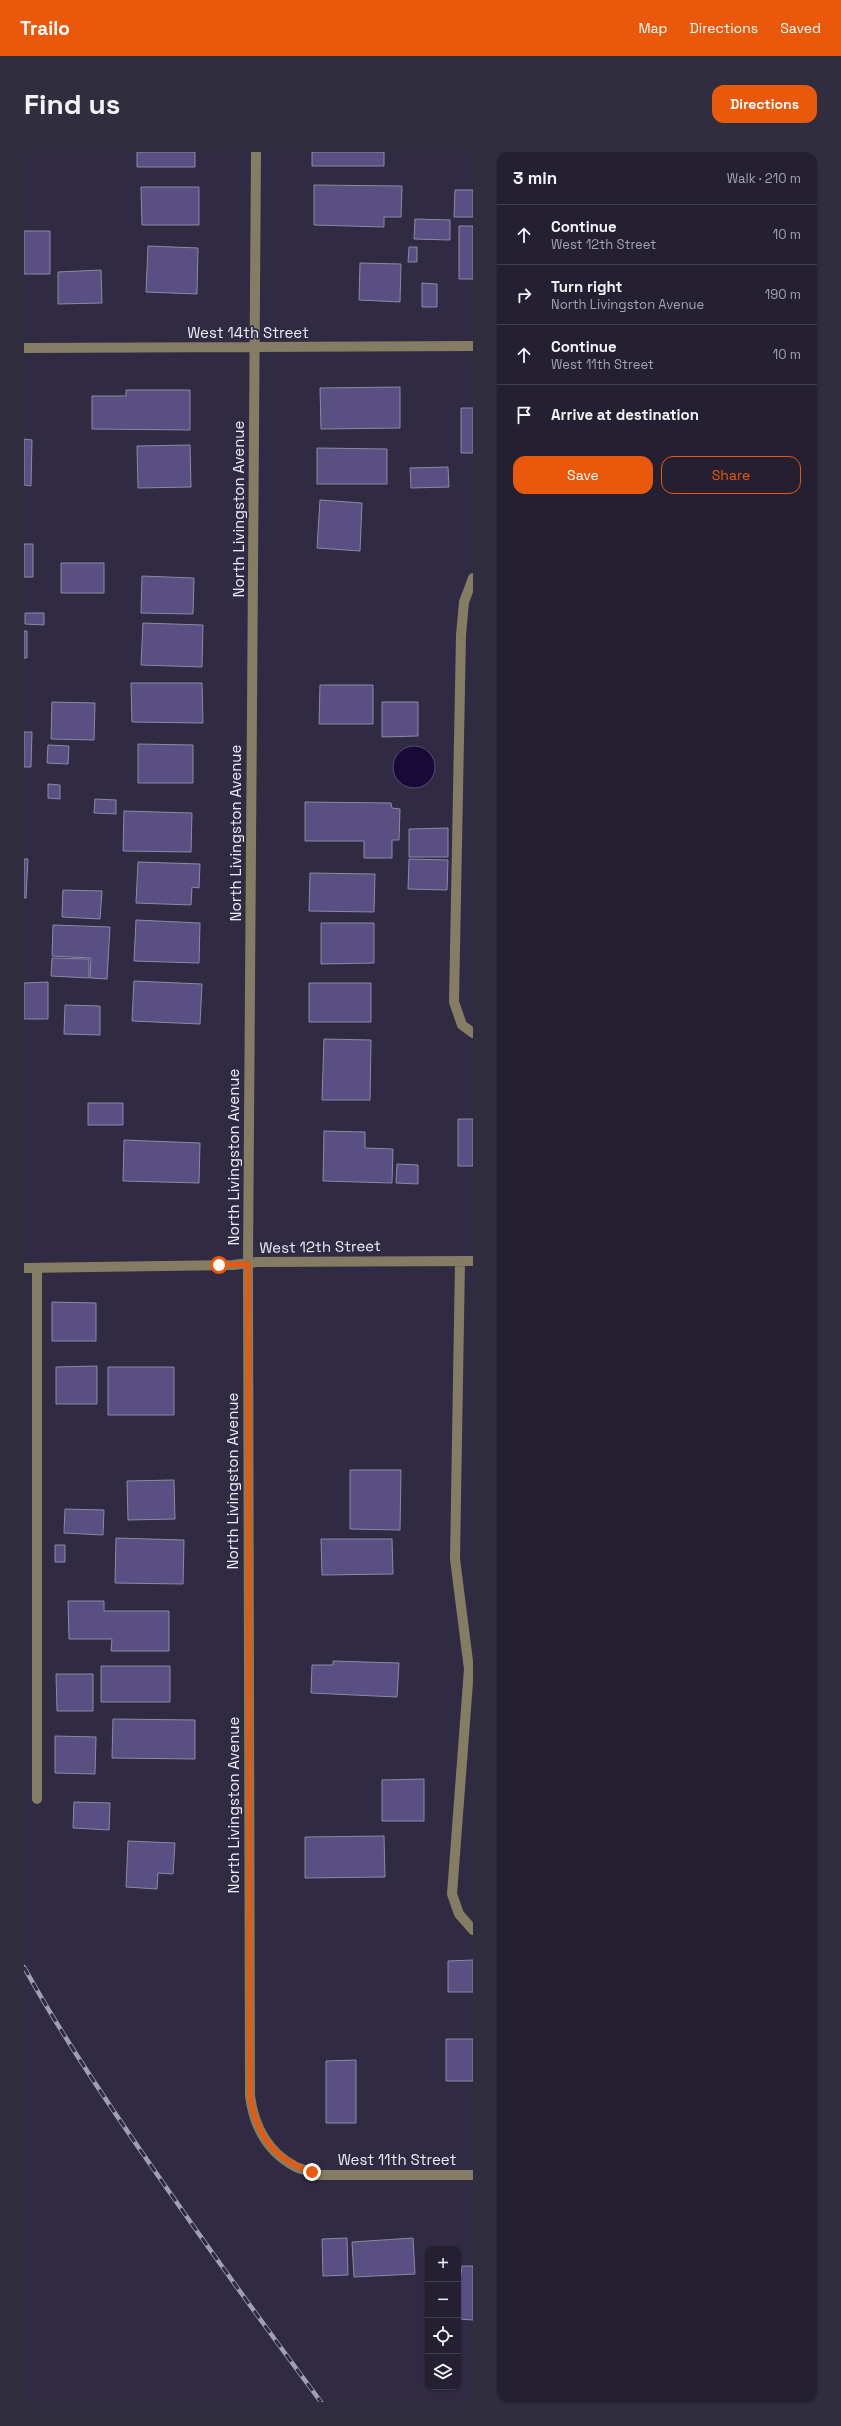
<!DOCTYPE html>
<meta charset="utf-8">
<style>
:root{--surface:#242032;--page:#302d3e;--text:#f1f3f6;--muted:#a3a3ac;--line:#413e4d;--accent:#ea580c}
body{margin:0;font-family:"Space Grotesk",sans-serif;background:var(--page);color:var(--text)}
.controls{position:absolute;right:12px;bottom:12px;display:grid;overflow:hidden;border-radius:8px;box-shadow:0 1px 3px #0004}
.controls button{width:36px;height:36px;display:grid;place-items:center;padding:0;border:0;border-bottom:1px solid var(--line);background:var(--surface);color:var(--text);font:20px sans-serif}
.stop{position:absolute;width:12px;height:12px;margin:-9px;border:3px solid #ea580c;border-radius:50%;background:#fff}
.stop.end{background:#ea580c;border-color:#fff;box-shadow:0 1px 4px #0008}
.list{margin:0;padding:0;list-style:none}
h2{display:flex;justify-content:space-between;align-items:center;height:52px;margin:0;padding:0 16px;font-size:17px}
h2 small{font-size:13px;font-weight:400;color:var(--muted)}
.list li{display:grid;grid-template-columns:26px 1fr auto;gap:12px;align-items:center;box-sizing:border-box;height:60px;padding:0 16px;border-top:1px solid var(--line)}
.list b{display:block;font-size:15px;white-space:nowrap}
.list p{margin:0;font-size:13px;white-space:nowrap;color:var(--muted)}
.list em{font-size:13px;font-style:normal;color:var(--muted)}
.actions{display:flex;gap:8px;padding:12px 16px}
.actions a{flex:1;padding:9px 0;border:1px solid var(--accent);border-radius:12px;text-align:center;font-size:14px;color:var(--accent)}
.actions .main{background:var(--accent);color:#fff}
.icon{flex:none;width:22px;height:22px;fill:none;stroke:currentColor;stroke-width:2;stroke-linecap:round;stroke-linejoin:round}
.map{position:relative;flex:none;width:449px;height:2250px;overflow:hidden;border-radius:12px}
header{display:flex;align-items:center;gap:24px;box-sizing:border-box;height:56px;padding:0 20px;background:var(--accent);color:#fff}
header strong{font-size:19px}
nav{display:flex;gap:22px;margin-inline-start:auto;font-size:14px}
.intro{display:flex;align-items:center;justify-content:space-between;box-sizing:border-box;height:96px;padding:0 24px}
h1{margin:0;font-size:28px}
.button{padding:10px 18px;border-radius:12px;background:var(--accent);color:#fff;font-size:14px;font-weight:700}
main{display:flex;gap:24px;padding:0 24px}
aside{flex:1;background:var(--surface);border-radius:12px;box-shadow:0 1px 3px #0004}
.map>svg:first-child{display:block}
</style>
<header>
<strong>Trailo</strong>
<nav><a>Map</a><a>Directions</a><a>Saved</a></nav>
</header>
<div class="intro"><h1>Find us</h1><a class="button">Directions</a></div>
<main>
<div class="map">
<svg width="449" height="2250" viewBox="0 0 449 2250">
<rect width="100%" height="100%" fill="#302b42"/>
<path fill="#180936" stroke="#584d71" d="M369 615a21 21 0 1 1 42 0a21 21 0 1 1-42 0Z"/>
<path fill="#5a4f82" stroke="#8d89a5" d="M 113,0 L 171,0 L 171,15 L 113,15 Z
M 288,0 L 360,0 L 360,14 L 288,14 Z
M 290,33 L 378,34 L 377,65 L 360,65 L 360,75 L 290,73 Z
M 117,35 L 175,35 L 175,73 L 118,73 Z
M 431,38 L 449,38 L 449,65 L 430,65 Z
M 391,67 L 426,68 L 426,88 L 390,87 Z
M 435,74 L 449,74 L 449,127 L 435,127 Z
M 0,79 L 26,79 L 26,122 L 0,122 Z
M 124,94 L 174,96 L 173,142 L 122,140 Z
M 385,95 L 393,95 L 393,110 L 384,110 Z
M 336,111 L 377,112 L 376,150 L 335,148 Z
M 77,118 L 78,151 L 34,152 L 34,120 Z
M 398,131 L 413,132 L 413,155 L 398,155 Z
M 376,235 L 376,276 L 297,277 L 296,236 Z
M 102,238 L 166,238 L 166,278 L 68,277 L 68,244 L 102,244 Z
M 437,256 L 449,256 L 449,301 L 437,301 Z
M 0,287 L 8,288 L 7,334 L 0,333 Z
M 166,293 L 167,335 L 114,336 L 113,294 Z
M 293,296 L 363,297 L 363,332 L 293,332 Z
M 424,315 L 425,335 L 387,336 L 386,316 Z
M 296,348 L 338,351 L 336,399 L 293,396 Z
M 0,392 L 9,392 L 9,425 L 0,425 Z
M 37,411 L 80,411 L 80,441 L 37,441 Z
M 118,424 L 170,426 L 169,462 L 117,461 Z
M 1,461 L 20,461 L 20,473 L 1,472 Z
M 119,471 L 179,473 L 178,515 L 117,513 Z
M 0,479 L 3,479 L 3,506 L 0,506 Z
M 107,531 L 178,531 L 179,571 L 108,570 Z
M 296,533 L 349,533 L 349,572 L 295,572 Z
M 28,550 L 71,551 L 70,588 L 27,587 Z
M 358,550 L 394,550 L 394,584 L 358,585 Z
M 0,580 L 8,580 L 7,615 L 0,615 Z
M 114,592 L 169,593 L 169,631 L 114,631 Z
M 24,593 L 45,594 L 44,612 L 23,611 Z
M 24,632 L 36,633 L 36,647 L 24,646 Z
M 71,647 L 92,648 L 92,662 L 70,661 Z
M 281,650 L 367,651 L 368,656 L 376,657 L 375,688 L 368,688 L 368,706 L 340,706 L 340,689 L 281,689 Z
M 100,659 L 168,661 L 167,700 L 99,699 Z
M 424,676 L 424,705 L 385,705 L 385,677 Z
M 0,707 L 4,707 L 2,746 L 0,746 Z
M 385,707 L 424,708 L 423,738 L 384,737 Z
M 114,710 L 176,712 L 175,736 L 168,735 L 167,753 L 112,751 Z
M 286,721 L 351,722 L 350,760 L 285,759 Z
M 39,738 L 78,739 L 76,767 L 38,765 Z
M 112,768 L 176,771 L 175,811 L 110,809 Z
M 297,771 L 350,771 L 350,811 L 297,812 Z
M 29,773 L 86,775 L 83,827 L 66,826 L 67,806 L 28,804 Z
M 28,806 L 65,807 L 65,826 L 27,824 Z
M 110,829 L 178,832 L 176,872 L 108,869 Z
M 24,830 L 24,867 L 0,867 L 0,831 Z
M 285,831 L 347,831 L 347,870 L 285,870 Z
M 41,853 L 76,854 L 76,883 L 40,882 Z
M 300,887 L 347,888 L 346,948 L 298,948 Z
M 64,951 L 99,951 L 99,973 L 64,973 Z
M 434,967 L 449,967 L 449,1014 L 434,1014 Z
M 300,979 L 341,980 L 341,996 L 369,997 L 368,1031 L 299,1029 Z
M 100,988 L 176,991 L 175,1031 L 99,1029 Z
M 373,1012 L 394,1013 L 394,1032 L 372,1031 Z
M 28,1150 L 72,1151 L 72,1189 L 28,1189 Z
M 73,1214 L 73,1252 L 32,1252 L 32,1215 Z
M 84,1215 L 150,1215 L 150,1263 L 84,1263 Z
M 326,1318 L 377,1318 L 376,1378 L 326,1377 Z
M 150,1328 L 151,1367 L 104,1368 L 103,1329 Z
M 41,1357 L 80,1358 L 79,1383 L 40,1381 Z
M 92,1386 L 160,1388 L 159,1432 L 91,1431 Z
M 297,1387 L 368,1387 L 369,1422 L 298,1423 Z
M 31,1393 L 41,1393 L 41,1410 L 31,1410 Z
M 44,1449 L 80,1449 L 80,1459 L 145,1459 L 145,1499 L 87,1499 L 88,1487 L 45,1487 Z
M 309,1509 L 375,1511 L 373,1545 L 287,1541 L 288,1513 L 309,1513 Z
M 77,1514 L 146,1514 L 146,1550 L 77,1550 Z
M 32,1522 L 69,1522 L 69,1559 L 33,1559 Z
M 89,1567 L 171,1568 L 171,1607 L 88,1606 Z
M 31,1584 L 72,1585 L 71,1622 L 31,1621 Z
M 400,1627 L 400,1669 L 358,1669 L 358,1628 Z
M 50,1650 L 86,1651 L 85,1678 L 49,1676 Z
M 360,1684 L 361,1725 L 281,1726 L 281,1685 Z
M 104,1689 L 151,1691 L 149,1722 L 134,1721 L 133,1737 L 102,1735 Z
M 449,1808 L 449,1840 L 424,1840 L 424,1809 Z
M 422,1887 L 449,1887 L 449,1929 L 422,1929 Z
M 332,1908 L 332,1971 L 302,1971 L 302,1909 Z
M 323,2086 L 324,2123 L 299,2124 L 298,2087 Z
M 389,2086 L 391,2122 L 330,2125 L 328,2090 Z
M 438,2114 L 449,2114 L 449,2168 L 434,2167 L 434,2123 L 437,2123 Z"/>
<g fill="none" stroke-linecap="round" stroke-linejoin="round">
<path stroke="#857c64" stroke-width="10" d="M 232,0 L 224,1112 L 226,1944 C 230,1974 243,2000 272,2015 C 278,2018 286,2018 292,2023 L 449,2023
M 0,196 L 449,194
M 449,426 L 440,450 L 437,483 L 430,850 L 438,873 L 449,881
M 436,1109 L 431,1407 L 445,1517 L 428,1742 L 435,1762 L 449,1778
M 0,1116 L 209,1113 L 233,1110 L 449,1109
M 13,1647 L 13,1116"/>
<defs>
<path id="rail" d="M 0,1815 C 36,1880 77,1941 119,2002 C 177,2086 236,2168 297,2250"/>
</defs>
<use href="#rail" stroke="#a39fb2" stroke-width="4.5"/>
<use href="#rail" stroke="#302b42" stroke-width="3" stroke-dasharray="9" stroke-linecap="butt"/>
</g>
<g fill="none" stroke-linecap="round" stroke-linejoin="round">
<path stroke="#ea580c" stroke-width="5" d="M 195,1113 L 224,1112 L 226,1944 C 232,1982 250,2008 288,2020"/>
</g>
<g text-anchor="middle" stroke-width="3.5" stroke-linejoin="round" paint-order="stroke">
<g font-size="15" fill="#eeecfc" stroke="#302b42">
<text x="224" y="186">West 14th Street</text>
<text transform="translate(215 357) rotate(-90)" y="5">North Livingston Avenue</text>
<text transform="translate(212 681) rotate(-90)" y="5">North Livingston Avenue</text>
<text transform="translate(210 1005) rotate(-90)" y="5">North Livingston Avenue</text>
<text transform="translate(296 1095) rotate(-1)" y="5">West 12th Street</text>
<text transform="translate(209 1329) rotate(-90)" y="5">North Livingston Avenue</text>
<text transform="translate(210 1653) rotate(-90)" y="5">North Livingston Avenue</text>
<text x="373" y="2013">West 11th Street</text>
</g>
</g>
</svg>
<div class="controls">
<button>+</button>
<button>−</button>
<button><svg class="icon" aria-label="locate" viewBox="0 0 24 24"><circle cx="12" cy="12" r="6"/><path d="M12 2v4M12 18v4M2 12h4M18 12h4"/></svg></button>
<button><svg class="icon" aria-label="layers" viewBox="0 0 24 24"><path d="M12 4l9 5-9 5-9-5zM3 14l9 5 9-5"/></svg></button>
</div>
<div class="stop" style="left:195px;top:1113px"></div>
<div class="stop end" style="left:288px;top:2020px"></div>
</div>
<aside>
<h2>3 min<small>Walk · 210 m</small></h2>
<ul class="list">
<li><svg class="icon" aria-label="ahead" viewBox="0 0 24 24"><path d="M12 20V5M6 11l6-6 6 6"/></svg><div><b>Continue</b><p>West 12th Street</p></div><em>10 m</em></li>
<li><svg class="icon" aria-label="right" viewBox="0 0 24 24"><path d="M7 20v-9h11M14 6l5 5-5 5"/></svg><div><b>Turn right</b><p>North Livingston Avenue</p></div><em>190 m</em></li>
<li><svg class="icon" aria-label="ahead" viewBox="0 0 24 24"><path d="M12 20V5M6 11l6-6 6 6"/></svg><div><b>Continue</b><p>West 11th Street</p></div><em>10 m</em></li>
<li><svg class="icon" aria-label="arrive" viewBox="0 0 24 24"><path d="M6 21V4h12l-3 4 3 4H6"/></svg><div><b>Arrive at destination</b></div></li>
</ul>
<div class="actions"><a class="main">Save</a><a>Share</a></div>
</aside>
</main>
